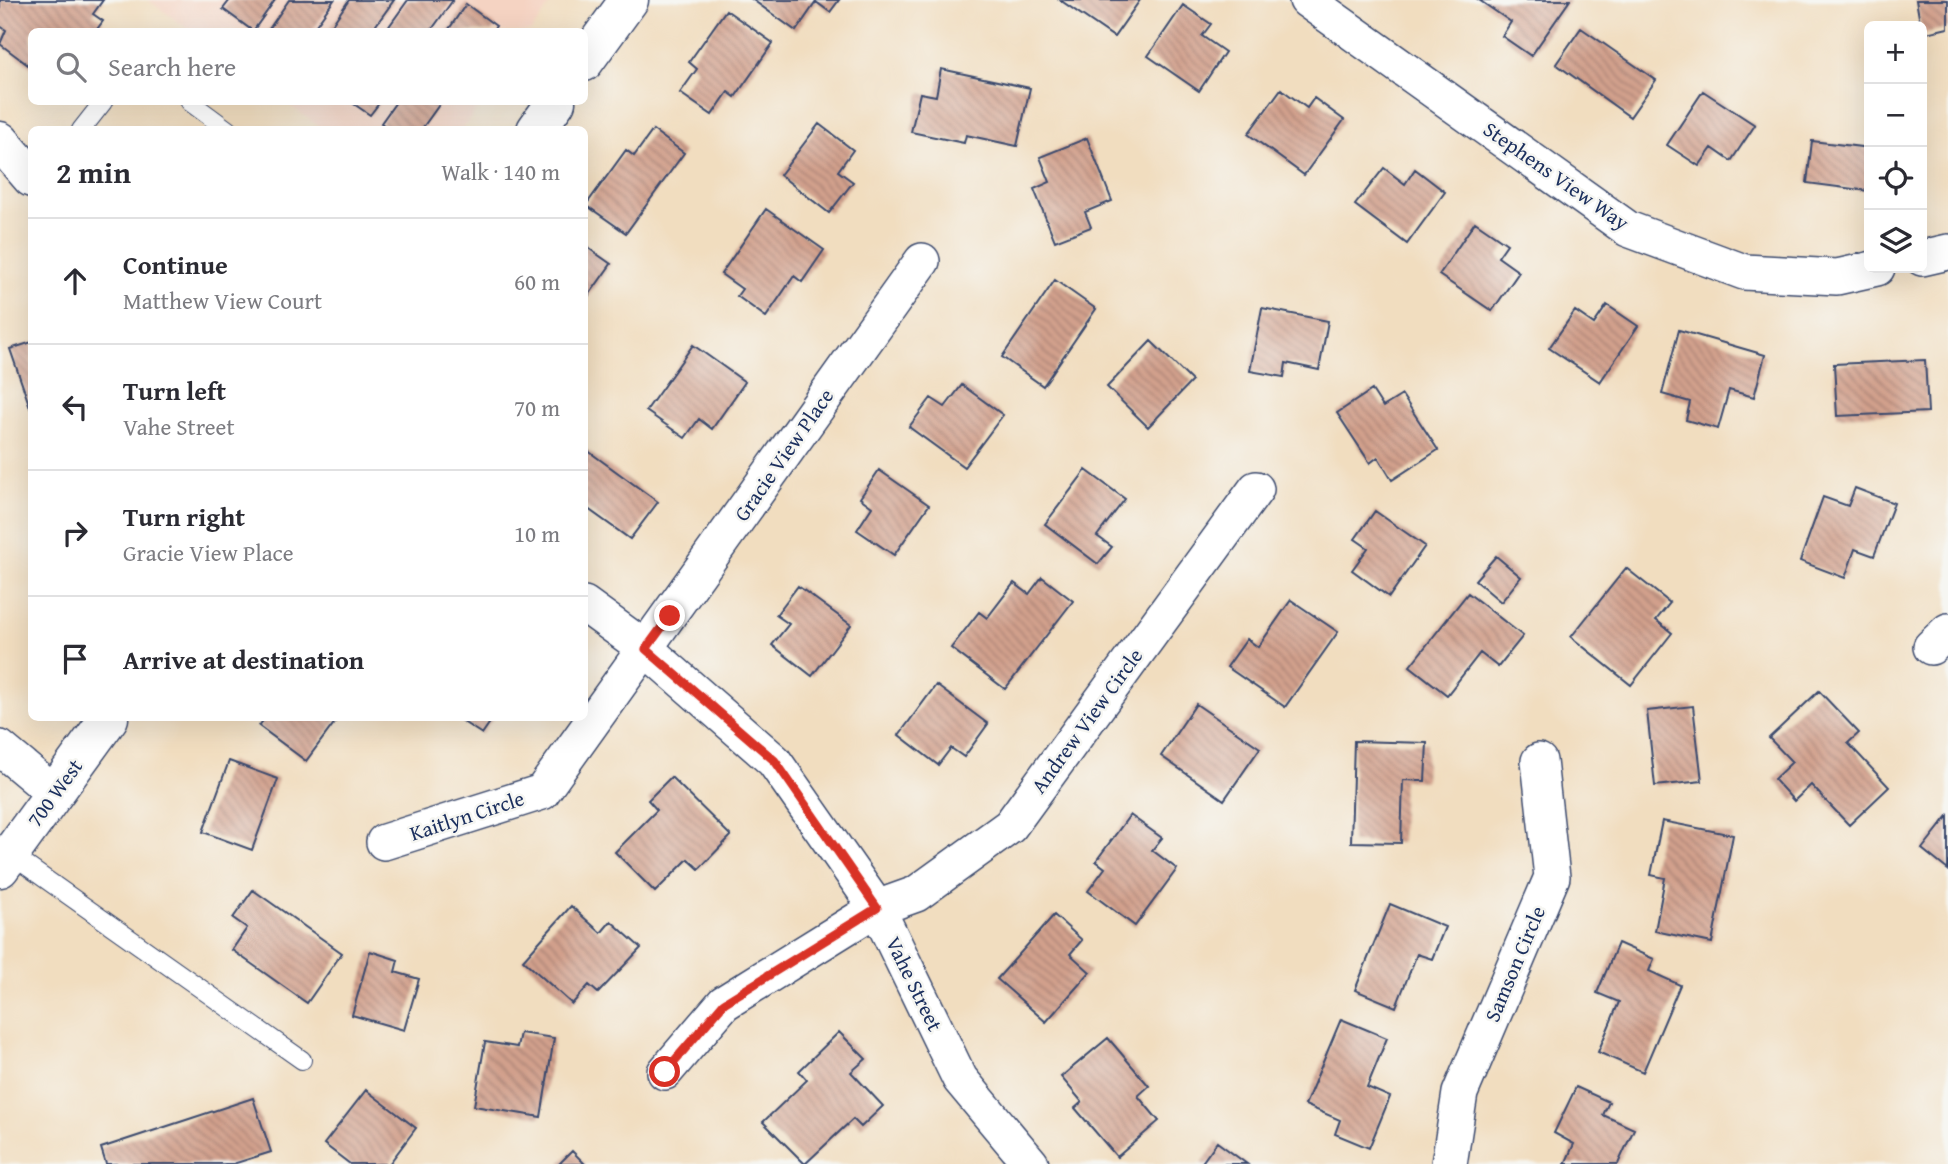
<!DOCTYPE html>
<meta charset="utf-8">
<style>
:root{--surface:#fff;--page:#f7f7f7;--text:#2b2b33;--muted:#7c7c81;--line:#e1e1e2}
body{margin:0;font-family:"Gentium Book Plus",serif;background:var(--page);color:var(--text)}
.controls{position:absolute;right:21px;top:21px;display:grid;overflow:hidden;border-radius:10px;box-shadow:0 7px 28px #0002}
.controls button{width:63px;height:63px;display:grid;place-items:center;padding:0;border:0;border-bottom:2px solid var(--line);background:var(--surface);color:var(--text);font:35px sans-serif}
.stop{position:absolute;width:21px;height:21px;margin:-16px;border:5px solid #d93025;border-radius:50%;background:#fff}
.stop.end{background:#d93025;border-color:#fff;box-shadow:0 2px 7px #0008}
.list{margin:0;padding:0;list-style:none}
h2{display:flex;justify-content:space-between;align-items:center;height:91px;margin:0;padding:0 28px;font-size:30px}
h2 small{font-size:23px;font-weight:400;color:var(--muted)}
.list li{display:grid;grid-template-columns:46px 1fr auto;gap:21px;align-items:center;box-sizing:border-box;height:126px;padding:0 28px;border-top:2px solid var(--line)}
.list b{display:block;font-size:26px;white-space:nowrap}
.list p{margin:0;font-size:23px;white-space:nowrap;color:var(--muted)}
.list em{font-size:23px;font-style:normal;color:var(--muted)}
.icon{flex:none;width:38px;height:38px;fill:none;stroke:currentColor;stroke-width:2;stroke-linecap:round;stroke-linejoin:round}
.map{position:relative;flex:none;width:1948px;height:1164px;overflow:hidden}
.search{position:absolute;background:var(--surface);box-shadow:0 7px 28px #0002;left:28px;top:28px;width:560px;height:77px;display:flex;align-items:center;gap:18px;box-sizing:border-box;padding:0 24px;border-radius:10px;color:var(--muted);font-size:26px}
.panel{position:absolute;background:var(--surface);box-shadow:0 7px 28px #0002;left:28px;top:126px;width:560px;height:595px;border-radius:10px}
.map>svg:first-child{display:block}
</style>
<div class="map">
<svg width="1948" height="1164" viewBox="0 0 1948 1164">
<defs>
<pattern id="building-back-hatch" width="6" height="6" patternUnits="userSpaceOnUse" patternTransform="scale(1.75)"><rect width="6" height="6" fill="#d2a08c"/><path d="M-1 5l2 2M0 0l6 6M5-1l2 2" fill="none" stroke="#aa8376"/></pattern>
</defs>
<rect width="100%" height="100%" fill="#f6f6f2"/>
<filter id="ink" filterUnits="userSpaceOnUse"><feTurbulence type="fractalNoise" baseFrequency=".0143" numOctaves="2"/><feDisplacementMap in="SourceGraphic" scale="14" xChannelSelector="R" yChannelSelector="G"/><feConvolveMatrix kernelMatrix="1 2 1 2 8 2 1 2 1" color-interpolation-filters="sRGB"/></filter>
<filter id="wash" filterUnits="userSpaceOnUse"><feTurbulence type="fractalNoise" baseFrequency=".00686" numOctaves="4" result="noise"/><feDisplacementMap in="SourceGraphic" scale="28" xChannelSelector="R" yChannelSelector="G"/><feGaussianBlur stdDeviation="1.57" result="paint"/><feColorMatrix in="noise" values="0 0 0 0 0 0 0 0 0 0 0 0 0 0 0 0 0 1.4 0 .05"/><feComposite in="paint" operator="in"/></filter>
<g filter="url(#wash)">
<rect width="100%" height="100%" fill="#f1ddbf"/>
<path fill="#f5d3c2" d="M 148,0 L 553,0 L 531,32 L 191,31 Z
M 285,102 L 482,102 L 462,130 L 323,129 Z"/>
<g id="blocks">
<path fill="url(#building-back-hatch)" d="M 0,0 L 103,0 L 93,14 L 103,21 L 95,32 L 32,32 L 32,68 L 0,44 L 6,30 L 0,26 Z
M 230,0 L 275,0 L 253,31 L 223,9 Z
M 289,0 L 334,0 L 311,32 L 267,32 Z
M 349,0 L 394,0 L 371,32 L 327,32 Z
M 408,0 L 453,0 L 430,32 L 385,32 Z
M 753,0 L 839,0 L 830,12 L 816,2 L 796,31 Z
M 1060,0 L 1140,0 L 1114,37 Z
M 1479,0 L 1570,0 L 1531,56 L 1502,36 L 1511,22 Z
M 1916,0 L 1948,0 L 1948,28 L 1922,34 Z
M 466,4 L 496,26 L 492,32 L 447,32 Z
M 1183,5 L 1211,24 L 1202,36 L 1225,52 L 1199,91 L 1148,56 Z
M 726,10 L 773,43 L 735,97 L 728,92 L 712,115 L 680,93 L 697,69 L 689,62 Z
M 1581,28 L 1656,80 L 1630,117 L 1556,64 Z
M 941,69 L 1030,88 L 1017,146 L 966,135 L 964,143 L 911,132 L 920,93 L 936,96 Z
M 1281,89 L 1307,108 L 1314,98 L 1344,120 L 1304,175 L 1248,134 Z
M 1703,91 L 1755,125 L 1731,161 L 1712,148 L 1699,166 L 1667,145 Z
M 351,102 L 380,102 L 370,115 Z
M 396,102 L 441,102 L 421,130 L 390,130 L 381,123 Z
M 819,124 L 853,150 L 838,171 L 853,182 L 829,213 L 780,175 Z
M 653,130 L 684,153 L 626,233 L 586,205 L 626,150 L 634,156 Z
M 1087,138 L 1112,201 L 1085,212 L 1091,227 L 1055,241 L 1034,189 L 1050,182 L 1040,157 Z
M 1812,141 L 1869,148 L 1869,191 L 1807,183 Z
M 1384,168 L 1405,184 L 1415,169 L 1445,192 L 1407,244 L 1355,205 Z
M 766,209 L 824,250 L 802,282 L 794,276 L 766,317 L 737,296 L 742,289 L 721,274 Z
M 1475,222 L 1507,244 L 1498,257 L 1519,272 L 1492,311 L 1439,275 Z
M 584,245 L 611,264 L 584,302 Z
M 1055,280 L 1096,309 L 1043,386 L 1002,357 Z
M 1607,305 L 1638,326 L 1600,382 L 1549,348 L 1575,311 L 1594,324 Z
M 1262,308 L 1328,321 L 1319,370 L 1286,363 L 1284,377 L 1250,371 Z
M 1679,330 L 1765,355 L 1754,397 L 1729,390 L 1718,429 L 1686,420 L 1690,402 L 1662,394 Z
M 1151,341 L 1192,381 L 1148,427 L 1107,387 Z
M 32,342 L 32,410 L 31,410 L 10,349 Z
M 693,345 L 745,382 L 712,429 L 699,419 L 685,438 L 646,411 Z
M 1925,360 L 1928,412 L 1837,416 L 1834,364 Z
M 962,385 L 1003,415 L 964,467 L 909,427 L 931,398 L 945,407 Z
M 1372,390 L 1383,407 L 1402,395 L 1438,450 L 1392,480 L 1378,457 L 1370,463 L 1337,413 Z
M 584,448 L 658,502 L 630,539 L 584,506 Z
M 879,470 L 929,505 L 894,555 L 857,530 L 872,507 L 860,498 Z
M 1086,470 L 1125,499 L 1097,536 L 1112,547 L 1098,564 L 1045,524 Z
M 1855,488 L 1894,503 L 1874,556 L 1855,549 L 1845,578 L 1800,561 L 1823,497 L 1848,506 Z
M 1375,511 L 1425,546 L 1389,597 L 1352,570 L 1368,548 L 1355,539 Z
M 1496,556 L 1521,577 L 1501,602 L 1475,580 Z
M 1626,568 L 1670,603 L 1656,620 L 1672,633 L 1631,685 L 1571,637 Z
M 1042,577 L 1073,601 L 1005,689 L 951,648 L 979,612 L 987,618 L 1014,583 L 1029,594 Z
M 798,586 L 851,625 L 812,676 L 772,645 L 789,624 L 776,615 Z
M 1468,593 L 1523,636 L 1498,667 L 1480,653 L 1447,695 L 1410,666 Z
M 1291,600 L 1338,632 L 1285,707 L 1227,667 L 1247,639 L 1258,647 Z
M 936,685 L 988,724 L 964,757 L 951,748 L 938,765 L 899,735 Z
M 1819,691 L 1859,733 L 1848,743 L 1889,787 L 1849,825 L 1811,785 L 1794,801 L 1774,779 L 1792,762 L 1769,738 Z
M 1196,704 L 1260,748 L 1224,800 L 1161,756 Z
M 1693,706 L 1702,781 L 1655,786 L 1647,711 Z
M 265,718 L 338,718 L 306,761 L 259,726 Z
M 457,718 L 493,718 L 482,734 Z
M 1354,741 L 1427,743 L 1425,781 L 1403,780 L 1401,843 L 1351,842 Z
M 229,761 L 278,779 L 252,850 L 203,832 Z
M 671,777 L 731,836 L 699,869 L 688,859 L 655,892 L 615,852 L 657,810 L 648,800 Z
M 1130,815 L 1162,838 L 1152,850 L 1177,869 L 1135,926 L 1088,891 L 1105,868 L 1096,861 Z
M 1948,816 L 1948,870 L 1922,849 Z
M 1662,821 L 1733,835 L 1712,943 L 1655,931 L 1665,878 L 1651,875 Z
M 253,890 L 342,953 L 307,1003 L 232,950 L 247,928 L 233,918 Z
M 1390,904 L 1445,927 L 1432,959 L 1417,954 L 1396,1007 L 1355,990 Z
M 571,906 L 601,933 L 611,921 L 641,948 L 598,993 L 589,985 L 572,1004 L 523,960 Z
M 1054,915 L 1082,940 L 1070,954 L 1090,972 L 1046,1022 L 997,979 Z
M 1618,943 L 1654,959 L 1649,971 L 1680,985 L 1643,1072 L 1598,1052 L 1619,1002 L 1597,993 Z
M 370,951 L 398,960 L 395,972 L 419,979 L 404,1030 L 352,1015 Z
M 1341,1019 L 1387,1038 L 1367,1087 L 1390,1097 L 1369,1148 L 1335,1134 L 1340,1120 L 1305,1105 Z
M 839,1032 L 866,1059 L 851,1072 L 883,1106 L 861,1127 L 853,1119 L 805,1164 L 763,1122 L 807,1080 L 799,1071 Z
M 520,1033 L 554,1038 L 541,1117 L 474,1106 L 485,1042 L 517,1047 Z
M 1108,1038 L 1149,1086 L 1138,1096 L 1159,1121 L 1117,1157 L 1075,1108 L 1082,1102 L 1061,1077 Z
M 1576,1087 L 1609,1102 L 1603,1115 L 1634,1129 L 1618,1164 L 1565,1164 L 1574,1144 L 1554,1133 Z
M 366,1090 L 416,1128 L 389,1164 L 350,1164 L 324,1144 Z
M 253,1098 L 271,1152 L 233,1164 L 106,1164 L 101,1148 Z
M 1217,1142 L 1247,1164 L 1201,1164 Z
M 572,1151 L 585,1164 L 559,1164 Z"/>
</g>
</g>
<g filter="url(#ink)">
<use href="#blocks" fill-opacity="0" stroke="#3b496d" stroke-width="2"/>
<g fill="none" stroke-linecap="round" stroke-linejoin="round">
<defs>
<path id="lane" d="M 190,102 L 228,130
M 81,130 L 103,102
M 10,854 L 302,1060"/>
<path id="street" d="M 1307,0 L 1628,229 L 1744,272 L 1837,277 L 1877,268
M 1922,258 L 1948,252
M 584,604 L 646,649 L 774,761 L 877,908 L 960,1079 L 1031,1164
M 1931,647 L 1948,631
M 0,748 L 54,793
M 384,842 L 542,792 L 922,261
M 665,1072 L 724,1003 L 877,908 L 916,894 L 1010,826 L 1256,489
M 1449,1164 L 1460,1093 L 1552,877 L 1539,761"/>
<path id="secondary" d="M 584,62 L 629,0
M 536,130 L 556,102
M 0,141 L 32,178
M 0,868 L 109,718"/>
</defs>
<use href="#lane" stroke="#3b496d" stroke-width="20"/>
<use href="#street" stroke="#3b496d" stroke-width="38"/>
<use href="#secondary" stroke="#3b496d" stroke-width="41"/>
<use href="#lane" stroke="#fff" stroke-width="18"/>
<use href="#street" stroke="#fff" stroke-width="35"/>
<use href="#secondary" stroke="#fff" stroke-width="38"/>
</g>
</g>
<g fill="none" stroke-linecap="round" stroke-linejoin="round" filter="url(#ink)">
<path stroke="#d93025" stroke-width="9" d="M 665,1072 L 724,1003 L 877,908 L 775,761 L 646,649 L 670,616"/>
</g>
<g text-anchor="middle" stroke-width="5" stroke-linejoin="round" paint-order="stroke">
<g font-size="21" fill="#1b2f5e" stroke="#f6f6f2">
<text transform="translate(1556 176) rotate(35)" y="7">Stephens View Way</text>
<text transform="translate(784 455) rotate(-55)" y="7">Gracie View Place</text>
<text transform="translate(1087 721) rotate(-54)" y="7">Andrew View Circle</text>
<text transform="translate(55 793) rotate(-54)" y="7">700 West</text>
<text transform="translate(467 816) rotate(-18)" y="7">Kaitlyn Circle</text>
<text transform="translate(1515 964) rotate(-67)" y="7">Samson Circle</text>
<text transform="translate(914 984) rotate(64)" y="7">Vahe Street</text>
</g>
</g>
</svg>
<div class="controls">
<button>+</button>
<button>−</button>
<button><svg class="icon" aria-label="locate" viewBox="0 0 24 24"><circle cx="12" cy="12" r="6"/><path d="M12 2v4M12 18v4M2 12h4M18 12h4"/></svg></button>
<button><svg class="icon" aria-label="layers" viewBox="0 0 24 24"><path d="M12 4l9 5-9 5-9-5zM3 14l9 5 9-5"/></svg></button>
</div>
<div class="stop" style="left:665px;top:1072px"></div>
<div class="stop end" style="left:670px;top:616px"></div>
<div class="search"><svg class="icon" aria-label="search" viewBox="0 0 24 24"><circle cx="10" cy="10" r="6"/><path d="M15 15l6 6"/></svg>Search here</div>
<section class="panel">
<h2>2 min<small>Walk · 140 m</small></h2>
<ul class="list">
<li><svg class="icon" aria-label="ahead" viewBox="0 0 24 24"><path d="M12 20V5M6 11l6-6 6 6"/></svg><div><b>Continue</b><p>Matthew View Court</p></div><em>60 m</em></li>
<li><svg class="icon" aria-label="left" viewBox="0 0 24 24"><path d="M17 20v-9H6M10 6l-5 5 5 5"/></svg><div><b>Turn left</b><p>Vahe Street</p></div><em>70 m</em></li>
<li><svg class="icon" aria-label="right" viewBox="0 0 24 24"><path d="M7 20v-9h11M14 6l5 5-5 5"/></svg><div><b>Turn right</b><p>Gracie View Place</p></div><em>10 m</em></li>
<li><svg class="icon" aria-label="arrive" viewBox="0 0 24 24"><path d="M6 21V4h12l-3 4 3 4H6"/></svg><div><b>Arrive at destination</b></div></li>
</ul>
</section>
</div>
